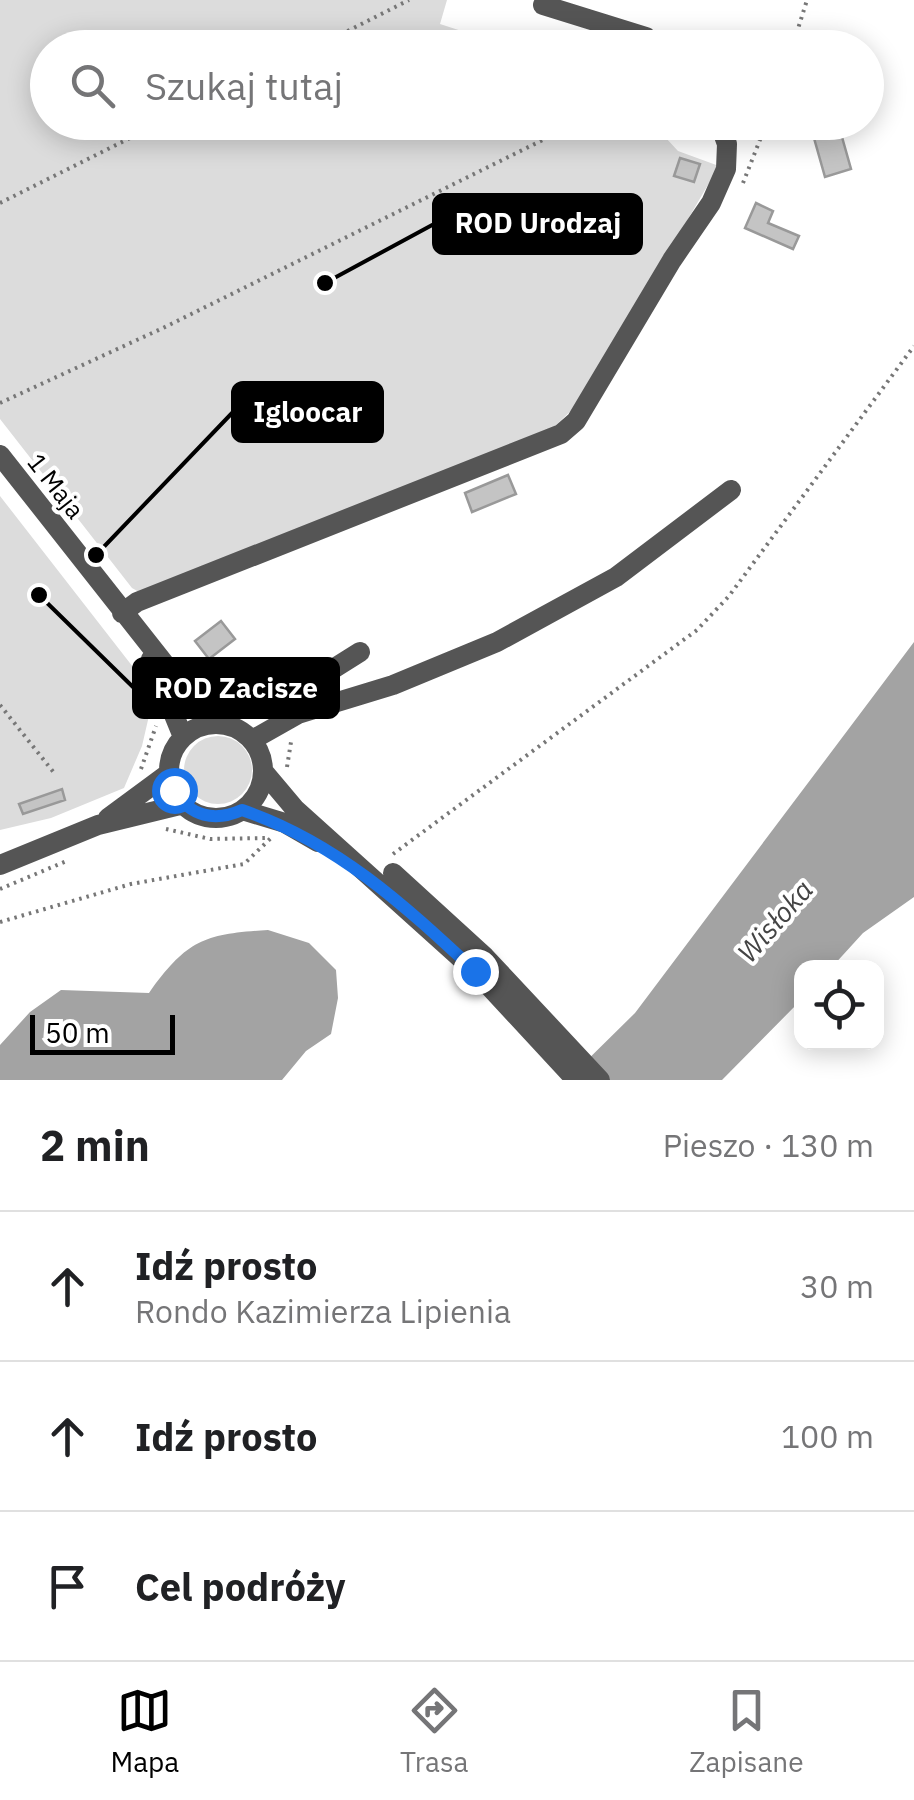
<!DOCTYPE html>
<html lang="pl">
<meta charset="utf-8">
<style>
:root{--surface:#fff;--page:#f2f2f2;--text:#202124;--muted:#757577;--line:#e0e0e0;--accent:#000}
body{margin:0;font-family:"IBM Plex Sans",sans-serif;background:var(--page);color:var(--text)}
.controls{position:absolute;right:30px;bottom:30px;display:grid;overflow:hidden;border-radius:20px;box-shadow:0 5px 25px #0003}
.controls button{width:90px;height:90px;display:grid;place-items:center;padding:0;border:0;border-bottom:2px solid var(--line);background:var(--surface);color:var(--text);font:50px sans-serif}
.scale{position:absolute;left:30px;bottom:25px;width:145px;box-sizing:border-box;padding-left:10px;border:5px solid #000;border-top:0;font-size:28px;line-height:35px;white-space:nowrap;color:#000;-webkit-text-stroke:8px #fff;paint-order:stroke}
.stop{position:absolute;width:30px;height:30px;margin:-22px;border:8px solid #1a73e8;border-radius:50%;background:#fff}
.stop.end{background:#1a73e8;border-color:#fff;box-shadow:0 2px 10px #0008}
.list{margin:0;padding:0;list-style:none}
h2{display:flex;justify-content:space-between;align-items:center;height:130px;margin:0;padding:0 40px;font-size:42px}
h2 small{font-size:32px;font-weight:400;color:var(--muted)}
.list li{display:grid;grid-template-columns:65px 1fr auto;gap:30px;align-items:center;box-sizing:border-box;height:150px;padding:0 40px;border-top:2px solid var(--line)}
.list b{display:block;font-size:38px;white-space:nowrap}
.list p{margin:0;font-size:32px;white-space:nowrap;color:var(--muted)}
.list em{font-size:32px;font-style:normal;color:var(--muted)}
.icon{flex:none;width:55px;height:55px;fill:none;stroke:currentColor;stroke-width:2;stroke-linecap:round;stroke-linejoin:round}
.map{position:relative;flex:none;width:914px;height:1080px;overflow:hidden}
.search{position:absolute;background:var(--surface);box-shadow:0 5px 25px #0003;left:30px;right:30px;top:30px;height:110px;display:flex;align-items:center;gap:25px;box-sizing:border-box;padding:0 35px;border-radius:55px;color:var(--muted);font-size:38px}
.sheet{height:580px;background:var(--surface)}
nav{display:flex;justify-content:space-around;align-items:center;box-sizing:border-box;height:140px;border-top:2px solid var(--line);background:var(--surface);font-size:28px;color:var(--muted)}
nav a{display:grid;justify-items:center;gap:5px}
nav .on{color:var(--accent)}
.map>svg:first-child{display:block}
</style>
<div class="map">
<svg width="914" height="1080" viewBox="0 0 914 1080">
<rect width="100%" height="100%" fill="#fff"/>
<path fill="#dcdcdc" d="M 0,0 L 447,0 L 440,24 L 511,47 L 48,48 L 48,122 L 652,123 L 678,151 L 719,166 L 582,400 L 554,427 L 146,596 L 132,588 L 0,419 Z
M 0,496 L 154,694 L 142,746 L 124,788 L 51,818 L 0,830 Z
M184 770a34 34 0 1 1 68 0a34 34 0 1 1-68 0Z"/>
<path fill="#a3a3a3" d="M 914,642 L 914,897 L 863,933 L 832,967 L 802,968 L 801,1000 L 722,1080 L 567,1080 L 635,1013 Z
M 268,930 L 309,943 L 336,970 L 338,998 L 331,1034 L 306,1051 L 282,1080 L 0,1080 L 0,1045 L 30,1012 L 61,990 L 149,993 C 187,940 204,934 268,930 Z"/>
<path fill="#c4c4c4" stroke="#999" stroke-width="2.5" d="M 840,130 L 851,169 L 825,177 L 814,138 Z
M 680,158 L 700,164 L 694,182 L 674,176 Z
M 756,203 L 773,211 L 768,223 L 799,236 L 793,249 L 745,228 Z
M 508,475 L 516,494 L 472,512 L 465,493 Z
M 221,621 L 235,639 L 209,659 L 195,641 Z
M 62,789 L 65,800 L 23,814 L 19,804 Z"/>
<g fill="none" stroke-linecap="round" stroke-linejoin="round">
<path stroke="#777" stroke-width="4" stroke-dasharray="2.5 5" stroke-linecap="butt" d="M 314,48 L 409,0
M 792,48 L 807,0
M 743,183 L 767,122
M 0,203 L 162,122
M 0,403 L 163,328 L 579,122
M 220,702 L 264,710
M 0,705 L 55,774
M 287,767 L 291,742
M 141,769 L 156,726
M 166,829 L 210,839 L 265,838
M 393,854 L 697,630 L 729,596 L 914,346
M 0,889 L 69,860
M 0,922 L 131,884 L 244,864 L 272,837"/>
<path stroke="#555" stroke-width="20" d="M 543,5 L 646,37 L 656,48
M 0,455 L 212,724
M 122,613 L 137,602 L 561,434 L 576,421 L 672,260 L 711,203 L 726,169 L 727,144 L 719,122
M 151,659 L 183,737
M 298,714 L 325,674 L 360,652
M169 771a47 47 0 1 1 94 0a47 47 0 1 1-94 0Z
M 252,740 L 298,714 L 393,685 L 497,642 L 616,577 L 731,490
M 263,771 L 295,809 L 475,971 L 576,1080
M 242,810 L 285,823 L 318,842
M 108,818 L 169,773
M 0,865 L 98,825 L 184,804
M 393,873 L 485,957 L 600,1080"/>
</g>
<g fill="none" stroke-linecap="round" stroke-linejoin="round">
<path stroke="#1a73e8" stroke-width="12" d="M 174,790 C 190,817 215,822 242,810 C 336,842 403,904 475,971"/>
</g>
<g text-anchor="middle" stroke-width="8" stroke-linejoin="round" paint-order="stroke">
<g font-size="25" fill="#000" stroke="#fff">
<text transform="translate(56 486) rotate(52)" y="9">1 Maja</text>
</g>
<g font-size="28" font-style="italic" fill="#444" stroke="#fff">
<text transform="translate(775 921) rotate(-49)" y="10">Wisłoka</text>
</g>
</g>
<path fill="none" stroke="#000" stroke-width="4" d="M325 283L434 224M96 555L233 412M39 595L134 688"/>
<g fill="#000" stroke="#fff" stroke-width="4">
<circle cx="325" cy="283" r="10"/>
<circle cx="96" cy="555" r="10"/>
<circle cx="39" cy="595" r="10"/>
</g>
<g fill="#000" stroke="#000" stroke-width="4">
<rect x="434" y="195" width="207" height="58" rx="10"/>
<rect x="233" y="383" width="149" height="58" rx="10"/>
<rect x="134" y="659" width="204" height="58" rx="10"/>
</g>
<g font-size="28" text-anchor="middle" font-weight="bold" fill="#fff">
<text x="538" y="233">ROD Urodzaj</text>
<text x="308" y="422">Igloocar</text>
<text x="236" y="698">ROD Zacisze</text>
</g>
</svg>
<div class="controls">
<button><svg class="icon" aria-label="locate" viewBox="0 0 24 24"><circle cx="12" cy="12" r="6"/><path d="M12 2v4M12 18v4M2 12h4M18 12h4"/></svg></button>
</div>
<div class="scale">50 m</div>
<div class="stop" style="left:174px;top:790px"></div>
<div class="stop end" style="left:475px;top:971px"></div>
<div class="search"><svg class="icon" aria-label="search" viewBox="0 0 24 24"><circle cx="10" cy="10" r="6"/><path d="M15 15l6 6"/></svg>Szukaj tutaj</div>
</div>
<section class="sheet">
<h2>2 min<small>Pieszo · 130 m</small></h2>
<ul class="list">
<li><svg class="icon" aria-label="ahead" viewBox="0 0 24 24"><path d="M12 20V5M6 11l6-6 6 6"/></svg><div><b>Idź prosto</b><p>Rondo Kazimierza Lipienia</p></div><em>30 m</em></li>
<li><svg class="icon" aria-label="ahead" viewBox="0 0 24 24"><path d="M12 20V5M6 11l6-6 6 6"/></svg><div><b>Idź prosto</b></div><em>100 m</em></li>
<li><svg class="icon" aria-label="arrive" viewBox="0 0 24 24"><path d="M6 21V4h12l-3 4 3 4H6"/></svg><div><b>Cel podróży</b></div></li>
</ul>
</section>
<nav>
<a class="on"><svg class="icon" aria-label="map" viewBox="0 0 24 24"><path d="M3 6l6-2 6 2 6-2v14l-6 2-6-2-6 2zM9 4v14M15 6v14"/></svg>Mapa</a>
<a><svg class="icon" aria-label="directions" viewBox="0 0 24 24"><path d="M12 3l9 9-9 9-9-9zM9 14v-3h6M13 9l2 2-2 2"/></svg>Trasa</a>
<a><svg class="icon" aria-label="saved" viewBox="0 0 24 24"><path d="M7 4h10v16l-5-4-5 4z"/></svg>Zapisane</a>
</nav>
